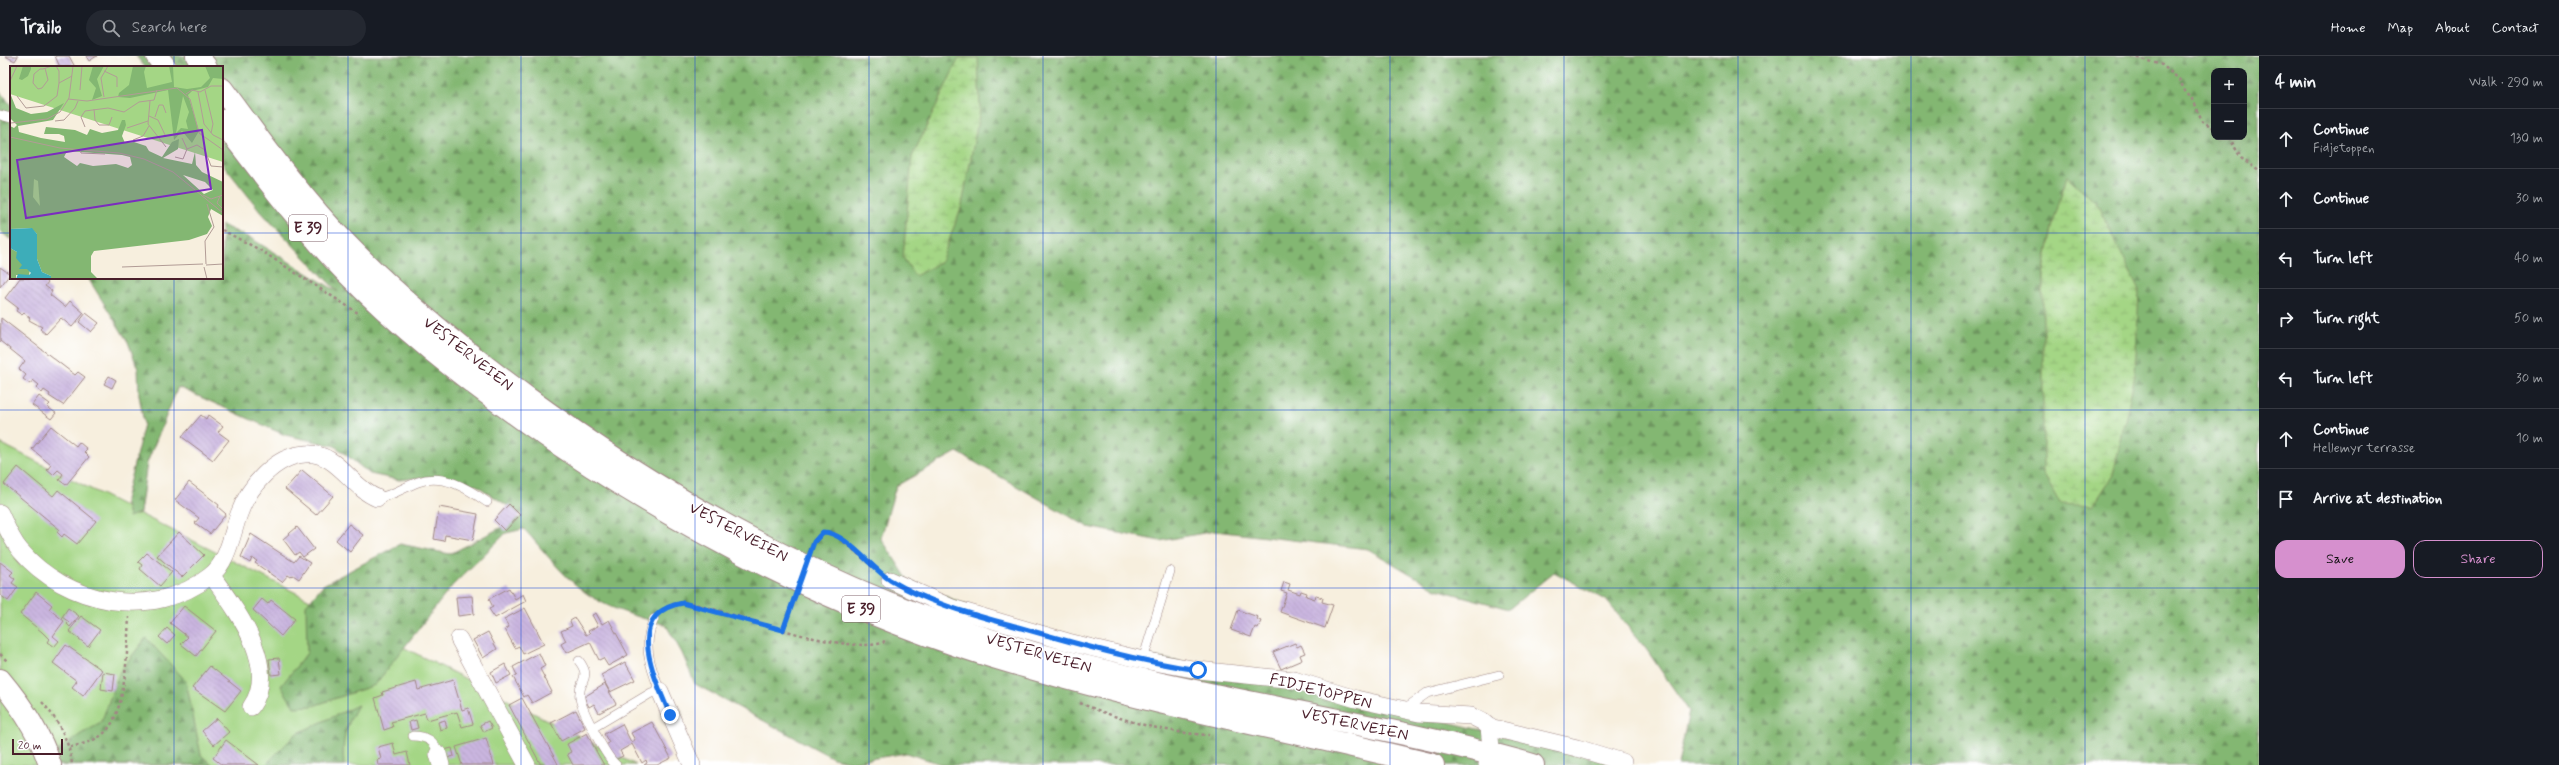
<!DOCTYPE html>
<meta charset="utf-8">
<style>
:root{--surface:#171b24;--page:#242831;--text:#f1f3f6;--muted:#9ea1a6;--line:#363941;--accent:#d690ce}
body{margin:0;font-family:Mynerve,sans-serif;background:var(--page);color:var(--text)}
.controls{position:absolute;right:12px;top:12px;display:grid;overflow:hidden;border-radius:8px;box-shadow:0 4px 16px #0002}
.controls button{width:36px;height:36px;display:grid;place-items:center;padding:0;border:0;border-bottom:1px solid var(--line);background:var(--surface);color:var(--text);font:20px sans-serif}
.scale{position:absolute;left:12px;bottom:10px;width:51px;box-sizing:border-box;padding-left:4px;border:2px solid #4a1f2b;border-top:0;font-size:11px;line-height:14px;white-space:nowrap;color:#4a1f2b;-webkit-text-stroke:3px #fff;paint-order:stroke}
.stop{position:absolute;width:12px;height:12px;margin:-9px;border:3px solid #1a73e8;border-radius:50%;background:#fff}
.stop.end{background:#1a73e8;border-color:#fff;box-shadow:0 1px 4px #0008}
.list{margin:0;padding:0;list-style:none}
h2{display:flex;justify-content:space-between;align-items:center;height:52px;margin:0;padding:0 16px;font-size:17px}
h2 small{font-size:13px;font-weight:400;color:var(--muted)}
.list li{display:grid;grid-template-columns:26px 1fr auto;gap:12px;align-items:center;box-sizing:border-box;height:60px;padding:0 16px;border-top:1px solid var(--line)}
.list b{display:block;font-size:15px;white-space:nowrap}
.list p{margin:0;font-size:13px;white-space:nowrap;color:var(--muted)}
.list em{font-size:13px;font-style:normal;color:var(--muted)}
.actions{display:flex;gap:8px;padding:12px 16px}
.actions a{flex:1;padding:9px 0;border:1px solid var(--accent);border-radius:12px;text-align:center;font-size:14px;color:var(--accent)}
.actions .main{background:var(--accent);color:#111}
.icon{flex:none;width:22px;height:22px;fill:none;stroke:currentColor;stroke-width:2;stroke-linecap:round;stroke-linejoin:round}
.map{position:relative;flex:none;width:2259px;height:709px;overflow:hidden}
header{display:flex;align-items:center;gap:24px;box-sizing:border-box;height:56px;padding:0 20px;background:var(--surface);border-bottom:1px solid var(--line)}
header strong{font-size:19px}
nav{display:flex;gap:22px;margin-inline-start:auto;font-size:14px}
.search{width:280px;height:36px;background:var(--page);display:flex;align-items:center;gap:10px;box-sizing:border-box;padding:0 14px;border-radius:22px;color:var(--muted);font-size:15px}
main{display:flex}
aside{flex:1;background:var(--surface)}
.map>svg:first-child{display:block}
</style>
<header>
<strong>Trailo</strong>
<div class="search"><svg class="icon" aria-label="search" viewBox="0 0 24 24"><circle cx="10" cy="10" r="6"/><path d="M15 15l6 6"/></svg>Search here</div>
<nav><a>Home</a><a>Map</a><a>About</a><a>Contact</a></nav>
</header>
<main>
<div class="map">
<svg width="2259" height="709" viewBox="0 0 2259 709">
<defs>
<pattern id="forest-firs" width="22" height="20" patternUnits="userSpaceOnUse"><rect width="22" height="20" fill="#83b772"/><path d="M5 1l3.5 6h-7zM16 11l3.5 6h-7z" fill="#6d945e"/></pattern>
<pattern id="wetland-marsh" width="20" height="14" patternUnits="userSpaceOnUse"><rect width="20" height="14" fill="#a4d685"/><path d="M1 5h8M5 5V1M11 12h8M15 12V8" fill="none" stroke="#8fb773"/></pattern>
<pattern id="building-back-hatch" width="6" height="6" patternUnits="userSpaceOnUse"><rect width="6" height="6" fill="#cab6e0"/><path d="M-1 5l2 2M0 0l6 6M5-1l2 2" fill="none" stroke="#af9cc0"/></pattern>
</defs>
<rect width="100%" height="100%" fill="#fff"/>
<filter id="ink" filterUnits="userSpaceOnUse"><feTurbulence type="fractalNoise" baseFrequency=".025" numOctaves="2"/><feDisplacementMap in="SourceGraphic" scale="8" xChannelSelector="R" yChannelSelector="G"/><feConvolveMatrix kernelMatrix="1 2 1 2 8 2 1 2 1" color-interpolation-filters="sRGB"/></filter>
<filter id="wash" filterUnits="userSpaceOnUse"><feTurbulence type="fractalNoise" baseFrequency=".012" numOctaves="4" result="noise"/><feDisplacementMap in="SourceGraphic" scale="16" xChannelSelector="R" yChannelSelector="G"/><feGaussianBlur stdDeviation="0.9" result="paint"/><feColorMatrix in="noise" values="0 0 0 0 0 0 0 0 0 0 0 0 0 0 0 0 0 1.4 0 .05"/><feComposite in="paint" operator="in"/></filter>
<g filter="url(#wash)">
<rect width="100%" height="100%" fill="#f7efde"/>
<path fill="#a4d685" stroke="#777a58" d="M 0,387 L 636,709 L 0,709 Z"/>
<path fill="url(#forest-firs)" stroke="#666b4e" fill-rule="evenodd" d="M 136,0 L 2259,0 L 2259,709 L 1678,709 L 1689,655 L 1646,593 L 1606,544 L 1554,516 L 1509,553 L 1436,533 L 1368,493 L 1215,475 L 1160,485 L 1088,471 L 957,396 L 896,430 L 881,482 L 908,524 L 1001,564 L 1093,589 L 1287,627 L 1625,709 L 944,709 L 906,697 L 852,706 L 833,702 L 695,628 L 682,597 L 666,569 C 643,562 618,556 597,544 C 568,528 546,497 524,473 L 506,477 L 452,530 L 375,629 L 313,650 L 294,651 L 281,630 L 307,597 L 306,549 L 323,529 L 400,488 L 450,498 L 523,460 L 476,429 L 428,421 L 399,424 L 370,418 L 335,390 L 285,379 L 178,331 L 147,407 L 140,457 L 129,461 L 125,444 L 144,368 L 139,339 L 138,313 L 128,286 L 88,222 L 222,222 L 222,169 L 252,183 L 338,236 L 261,156 L 222,107 L 222,11 L 145,11 ZM 2214,15 L 2244,15 L 2244,81 L 2214,81 ZM 2053,167 L 2045,316 L 2043,220 Z
M 0,36 L 11,49 L 11,184 L 0,175 Z
M 146,582 L 186,625 L 201,699 L 212,709 L 43,709 L 42,706 L 81,678 L 101,667 L 120,615 Z
M 358,649 C 346,670 341,684 344,709 L 265,709 L 296,678 Z"/>
<path fill="url(#wetland-marsh)" stroke="#777a58" d="M 959,2 L 978,2 L 980,54 L 962,149 L 941,206 L 915,220 L 903,201 L 912,101 Z
M 2067,120 L 2097,148 L 2139,234 L 2135,319 L 2113,419 L 2093,450 L 2060,448 L 2043,417 L 2043,220 L 2053,167 Z"/>
<g id="blocks">
<path fill="url(#building-back-hatch)" d="M 5,0 L 18,0 L 15,5 Z
M 55,0 L 69,0 L 75,11 L 60,11 Z
M 86,0 L 97,0 L 89,5 Z
M 0,211 L 10,218 L 0,231 Z
M 20,222 L 43,222 L 48,226 L 45,230 L 52,235 L 50,239 L 65,251 L 70,245 L 84,257 L 72,271 L 61,262 L 46,278 L 40,273 L 42,271 L 29,264 L 30,262 L 24,257 L 22,259 L 16,255 L 18,252 L 5,242 Z
M 86,257 L 99,267 L 91,276 L 79,266 Z
M 1,262 L 75,319 L 78,316 L 85,321 L 63,349 L 49,340 L 50,338 L 44,334 L 42,337 L 36,332 L 39,329 L 33,324 L 30,328 L 23,323 L 26,319 L 19,313 L 25,305 L 0,285 Z
M 109,320 L 116,324 L 112,332 L 104,328 Z
M 39,340 L 50,348 L 47,351 L 56,357 L 51,363 L 32,349 Z
M 201,359 L 206,363 L 208,359 L 223,370 L 218,376 L 229,384 L 213,404 L 182,381 Z
M 51,370 L 76,390 L 79,386 L 87,393 L 84,396 L 89,401 L 66,429 L 59,424 L 63,418 L 58,414 L 53,419 L 47,414 L 51,409 L 32,393 Z
M 18,411 L 53,440 L 58,434 L 96,465 L 77,488 L 64,478 L 62,481 L 57,476 L 59,473 L 4,428 Z
M 302,414 L 333,440 L 316,459 L 285,433 Z
M 189,426 L 219,449 L 218,451 L 226,458 L 210,478 L 195,467 L 199,462 L 175,444 Z
M 509,448 L 520,459 L 505,475 L 494,464 Z
M 439,451 L 478,458 L 473,484 L 445,479 L 444,485 L 434,483 Z
M 349,468 L 363,479 L 350,496 L 336,484 Z
M 297,471 L 314,493 L 303,501 L 299,496 L 295,499 L 283,483 Z
M 179,476 L 204,499 L 182,521 L 157,500 Z
M 251,478 L 294,506 L 299,500 L 310,507 L 299,523 L 293,519 L 291,521 L 288,519 L 282,526 L 255,507 L 257,505 L 252,502 L 250,507 L 241,501 Z
M 147,497 L 172,516 L 160,530 L 140,513 L 142,509 L 138,506 Z
M 0,506 L 13,516 L 10,519 L 15,523 L 12,527 L 18,531 L 8,545 L 0,539 Z
M 1284,526 L 1290,528 L 1288,534 L 1300,538 L 1301,535 L 1307,537 L 1306,540 L 1315,543 L 1316,540 L 1323,542 L 1322,546 L 1333,549 L 1325,572 L 1280,556 L 1287,537 L 1281,535 Z
M 509,532 L 515,543 L 523,538 L 526,545 L 495,562 L 489,553 L 493,551 L 489,543 Z
M 36,536 L 52,549 L 49,553 L 64,565 L 53,580 L 59,585 L 54,591 L 47,586 L 49,583 L 42,576 L 20,558 Z
M 472,540 L 474,558 L 458,560 L 456,541 Z
M 262,543 L 268,548 L 271,544 L 295,563 L 281,580 L 253,554 Z
M 184,550 L 216,575 L 196,600 L 181,588 L 188,581 L 170,567 Z
M 68,552 L 79,560 L 70,571 L 67,568 L 69,566 L 62,561 Z
M 525,552 L 544,588 L 523,598 L 519,590 L 515,592 L 509,581 L 505,573 L 509,571 L 504,563 Z
M 1238,554 L 1258,561 L 1257,563 L 1261,565 L 1258,572 L 1255,571 L 1251,581 L 1231,574 Z
M 596,557 L 602,568 L 609,564 L 628,599 L 608,610 L 603,602 L 599,604 L 590,586 L 566,597 L 561,588 L 566,585 L 561,575 L 572,570 L 570,565 L 575,562 L 586,579 L 590,577 L 588,575 L 598,570 L 592,559 Z
M 81,560 L 100,574 L 88,590 L 69,575 Z
M 167,572 L 175,579 L 167,588 L 159,581 Z
M 488,576 L 497,593 L 483,602 L 473,584 Z
M 1295,587 L 1297,591 L 1301,589 L 1305,597 L 1300,599 L 1302,604 L 1281,613 L 1273,596 Z
M 66,589 L 102,614 L 83,640 L 72,631 L 77,625 L 53,607 Z
M 539,597 L 545,610 L 540,613 L 552,636 L 532,647 L 527,639 L 524,641 L 513,621 L 517,619 L 513,611 Z
M 279,602 L 281,618 L 271,619 L 269,603 Z
M 625,606 L 635,624 L 610,636 L 601,619 Z
M 505,608 L 511,619 L 496,627 L 491,616 Z
M 210,610 L 241,635 L 225,655 L 192,632 Z
M 103,616 L 115,618 L 113,635 L 101,633 Z
M 453,624 L 462,654 L 468,652 L 473,668 L 462,671 L 457,656 L 427,664 L 425,657 L 391,666 L 393,671 L 384,674 L 375,642 L 383,639 L 382,636 L 416,626 L 418,634 Z
M 605,628 L 616,648 L 599,657 L 594,648 L 589,651 L 584,641 Z
M 522,642 L 558,708 L 557,709 L 541,709 L 509,649 Z
M 576,654 L 585,672 L 561,685 L 551,667 Z
M 217,662 L 229,676 L 214,689 L 202,675 Z
M 416,664 L 418,672 L 411,674 L 409,666 Z
M 445,664 L 447,672 L 440,674 L 438,666 Z
M 488,665 L 492,672 L 484,676 L 480,669 Z
M 652,666 L 671,702 L 657,709 L 644,709 L 647,707 L 646,704 L 642,707 L 632,688 L 620,695 L 623,700 L 615,704 L 604,690 L 609,687 L 604,678 L 622,668 L 631,686 L 635,684 L 631,677 Z
M 587,677 L 596,695 L 604,709 L 573,709 L 567,698 L 571,696 L 567,688 Z
M 486,682 L 494,709 L 462,709 L 456,691 Z
M 226,684 L 259,709 L 222,709 L 213,702 Z
M 393,687 L 396,699 L 407,696 L 410,709 L 378,709 L 377,704 L 381,703 L 378,691 Z
M 452,692 L 454,700 L 447,702 L 444,694 Z"/>
</g>
</g>
<g filter="url(#ink)">
<use href="#blocks" fill-opacity="0" stroke="#a08784" stroke-width="1"/>
<g fill="none" stroke-linecap="round" stroke-linejoin="round">
<defs>
<path id="lane" d="M 0,59 L 11,62
M 377,442 C 393,440 404,431 418,426 C 443,417 467,432 487,446
M 1143,604 L 1170,515
M 579,605 C 593,623 577,625 580,642 C 582,655 606,701 616,709
M 1403,654 L 1427,637 L 1499,619
M 594,671 L 651,637 L 660,635 C 650,610 642,589 654,563
M 413,680 C 426,680 436,685 438,698"/>
<path id="street" d="M 0,457 C 6,470 11,483 20,494 C 66,549 153,565 210,520 C 228,507 232,477 239,458 C 249,430 275,400 305,398 C 337,395 351,432 377,442
M 212,520 C 236,554 280,610 251,651
M 890,524 L 952,552 L 1068,586 L 1143,604 L 1198,614 L 1294,624 L 1356,643 L 1419,657 L 1471,660 L 1483,666 L 1489,671 L 1491,692 L 1487,709
M 459,583 L 527,709
M 660,635 L 692,709
M 1489,671 L 1577,692 L 1623,706
M 438,698 L 441,709"/>
<path id="secondary" d="M 0,624 C 21,649 40,677 50,709"/>
<path id="highway" d="M 157,0 L 165,11
M 197,0 L 206,11
M 222,33 C 261,86 300,141 346,188 C 401,245 462,294 526,341 C 679,453 851,546 1034,597 C 1199,642 1368,664 1533,709
M 222,65 C 261,115 299,167 343,213 C 399,271 462,320 528,367 C 680,474 848,560 1027,611 C 1161,650 1298,676 1433,709"/>
</defs>
<use href="#lane" stroke="#a08784" stroke-width="10"/>
<use href="#street" stroke="#a08784" stroke-width="18"/>
<use href="#secondary" stroke="#a08784" stroke-width="24"/>
<use href="#highway" stroke="#a08784" stroke-width="24"/>
<path stroke="#a08784" stroke-width="2.5" stroke-dasharray="3 3" stroke-linecap="butt" d="M 2131,0 L 2162,9 L 2179,23 L 2186,37 L 2193,43 L 2202,65 L 2214,72
M 2229,81 L 2241,102 L 2259,115
M 222,174 L 260,194 L 358,257
M 814,485 L 823,476 L 835,478 L 877,514
M 662,554 L 674,548 L 690,547 C 741,558 835,598 883,587 L 886,582
M 783,574 L 787,563
M 0,598 L 8,606
M 42,646 C 58,664 70,686 72,709
M 1080,647 C 1120,664 1165,677 1209,679
M 70,691 C 84,688 99,684 108,673 C 127,649 127,591 129,561"/>
<use href="#lane" stroke="#fff" stroke-width="9"/>
<use href="#street" stroke="#fff" stroke-width="17"/>
<use href="#secondary" stroke="#fff" stroke-width="22"/>
<use href="#highway" stroke="#fff" stroke-width="22"/>
<path stroke="#a08784" stroke-width="2.5" stroke-dasharray="3 3" stroke-linecap="butt" d="M 787,563 L 814,485"/>
</g>
</g>
<g fill="none" stroke-linecap="round" stroke-linejoin="round" filter="url(#ink)">
<path stroke="#1a73e8" stroke-width="5" d="M 670,659 C 656,624 621,557 683,547 L 783,574 L 814,486 L 823,476 C 845,476 871,512 890,524 C 930,548 975,559 1018,571 C 1077,588 1137,605 1198,614"/>
</g>
<path fill="none" stroke="#1d4ed8" stroke-width="1" stroke-opacity="0.55" d="M 174,0 L 174,11M 348,0 L 348,709M 521,0 L 521,709M 695,0 L 695,709M 869,0 L 869,709M 1043,0 L 1043,709M 1216,0 L 1216,709M 1390,0 L 1390,709M 1564,0 L 1564,709M 1738,0 L 1738,709M 1911,0 L 1911,709M 2085,0 L 2085,709M 0,177 L 11,177M 222,177 L 2259,177M 174,222 L 174,709M 0,354 L 2259,354M 0,532 L 2259,532"/>
<g text-anchor="middle" stroke-width="3" stroke-linejoin="round" paint-order="stroke">
<g fill="#fff" stroke="#80626b" stroke-width="1">
<rect x="289" y="159" width="38" height="26" rx="3"/>
<rect x="842" y="540" width="38" height="26" rx="3"/>
</g>
<g font-size="15" font-weight="bold" fill="#4a1f2b">
<text x="308" y="177">E 39</text>
<text x="861" y="558">E 39</text>
</g>
<g font-size="16" fill="#4a1f2b" stroke="#fff">
<text transform="translate(469 297) rotate(38)" y="6">VESTERVEIEN</text>
<text transform="translate(739 475) rotate(28)" y="6">VESTERVEIEN</text>
<text transform="translate(1039 596) rotate(16)" y="6">VESTERVEIEN</text>
<text transform="translate(1321 634) rotate(14)" y="6">FIDJETOPPEN</text>
<text transform="translate(1355 667) rotate(12)" y="6">VESTERVEIEN</text>
</g>
</g>
<g transform="translate(10 10)">
<rect width="213" height="213" fill="#f7efde"/>
<path d="M 0,0 L 213,0 L 213,96 L 0,28 Z" fill="#a4d685"/>
<path d="M 13,0 L 21,0 L 21,3 L 18,10 L 12,14 L 9,13 ZM 83,0 L 94,0 L 87,13 L 92,30 L 82,34 L 86,22 L 79,14 ZM 123,0 L 136,0 L 134,6 L 137,22 L 162,16 L 159,0 L 163,0 L 164,21 L 177,23 L 191,21 L 200,12 L 195,0 L 213,0 L 213,13 L 203,12 L 198,21 L 182,25 L 178,29 L 189,65 L 182,77 L 172,65 L 164,74 L 158,24 L 120,32 L 108,31 L 109,27 L 119,19 ZM 173,30 L 179,46 L 176,55 L 178,63 L 171,62 L 166,67 ZM 0,27 L 6,42 L 21,48 L 37,46 L 54,37 L 43,54 L 8,60 L 9,66 L 31,72 L 55,76 L 54,70 L 49,68 L 34,68 L 36,61 L 65,64 L 77,69 L 80,63 L 92,67 L 108,64 L 112,54 L 115,54 L 116,59 L 112,70 L 115,77 L 124,76 L 136,80 L 139,85 L 152,91 L 162,76 L 169,73 L 168,83 L 153,92 L 182,98 L 185,86 L 186,99 L 192,106 L 213,116 L 213,150 L 201,143 L 198,151 L 202,160 L 197,168 L 179,174 L 84,185 L 81,190 L 81,206 L 88,213 L 41,213 L 41,210 L 32,206 L 27,193 L 27,168 L 21,162 L 0,163 L 0,60 L 4,62 L 7,59 L 0,52 ZM 57,85 L 112,89 L 120,91 L 122,99 L 118,102 L 106,98 L 83,100 L 70,97 L 67,100 L 54,91 ZM 173,109 L 195,116 L 203,124 L 194,128 ZM 0,182 L 7,186 L 20,204 L 19,209 L 6,209 L 6,213 L 0,213 Z" fill="#83b772" fill-rule="evenodd"/>
<path d="M 24,113 L 28,115 L 30,140 L 23,131 Z" fill="#a4d685"/>
<path d="M 22,162 L 27,168 L 27,193 L 32,206 L 41,210 L 41,213 L 6,213 L 8,208 L 19,209 L 21,207 L 17,203 L 9,203 L 12,199 L 6,192 L 7,186 L 0,182 L 0,163 Z" fill="#3dadb9"/>
<path fill="none" stroke="#b29c96" stroke-width="1" d="M 46,0 L 49,5 L 49,17M 35,2 L 38,14 L 32,22 L 28,23 L 23,17 L 24,8 L 30,3 L 33,3 L 42,0M 94,5 L 107,11 L 107,21M 0,15 L 7,0M 70,24 L 72,0M 195,24 L 203,58 L 201,67M 188,26 L 194,58 L 203,69 L 213,74M 176,28 L 182,24 L 190,26 L 201,20 L 213,20M 7,30 L 16,42 L 34,40 L 47,30 L 49,17 L 62,10M 94,31 L 91,12 L 98,0M 58,33 L 77,35 L 167,22 L 180,33 L 189,67 L 213,84M 140,35 L 138,58 L 156,81M 84,43 L 85,54 L 89,59 L 99,59 L 102,51M 139,50 L 148,54 L 156,71M 145,51 L 149,39 L 153,39 L 156,47M 45,55 L 54,54 L 65,42 L 68,35M 1,57 L 37,53 L 50,46 L 59,32 L 63,0M 75,61 L 71,51 L 75,45 L 98,42 L 114,46 L 129,36 L 144,34 L 147,24M 117,62 L 138,55M 0,71 L 50,82 L 109,87 L 134,93 L 163,106 L 213,147M 172,72 L 177,83M 123,74 L 133,70 L 139,60M 70,83 L 71,87 L 95,88M 165,91 L 173,93 L 177,83 L 187,79 L 195,84 L 201,100 L 213,101M 193,129 L 201,133 L 213,129M 210,130 L 207,137 L 213,143M 197,138 L 204,161M 196,198 L 195,175 L 204,161M 196,199 L 213,198M 112,201 L 193,198M 194,201 L 197,213"/>
<path fill="#7b2cbf" fill-opacity="0.15" stroke="#7b2cbf" stroke-width="2" d="M 192,64 L 201,123 L 16,152 L 7,94 Z"/>
<rect width="213" height="213" fill="none" stroke="#4a1f2b" stroke-width="2"/>
</g>
</svg>
<div class="controls">
<button>+</button>
<button>−</button>
</div>
<div class="scale">20 m</div>
<div class="stop" style="left:1198px;top:614px"></div>
<div class="stop end" style="left:670px;top:659px"></div>
</div>
<aside>
<h2>4 min<small>Walk · 290 m</small></h2>
<ul class="list">
<li><svg class="icon" aria-label="ahead" viewBox="0 0 24 24"><path d="M12 20V5M6 11l6-6 6 6"/></svg><div><b>Continue</b><p>Fidjetoppen</p></div><em>130 m</em></li>
<li><svg class="icon" aria-label="ahead" viewBox="0 0 24 24"><path d="M12 20V5M6 11l6-6 6 6"/></svg><div><b>Continue</b></div><em>30 m</em></li>
<li><svg class="icon" aria-label="left" viewBox="0 0 24 24"><path d="M17 20v-9H6M10 6l-5 5 5 5"/></svg><div><b>Turn left</b></div><em>40 m</em></li>
<li><svg class="icon" aria-label="right" viewBox="0 0 24 24"><path d="M7 20v-9h11M14 6l5 5-5 5"/></svg><div><b>Turn right</b></div><em>50 m</em></li>
<li><svg class="icon" aria-label="left" viewBox="0 0 24 24"><path d="M17 20v-9H6M10 6l-5 5 5 5"/></svg><div><b>Turn left</b></div><em>30 m</em></li>
<li><svg class="icon" aria-label="ahead" viewBox="0 0 24 24"><path d="M12 20V5M6 11l6-6 6 6"/></svg><div><b>Continue</b><p>Hellemyr terrasse</p></div><em>10 m</em></li>
<li><svg class="icon" aria-label="arrive" viewBox="0 0 24 24"><path d="M6 21V4h12l-3 4 3 4H6"/></svg><div><b>Arrive at destination</b></div></li>
</ul>
<div class="actions"><a class="main">Save</a><a>Share</a></div>
</aside>
</main>
